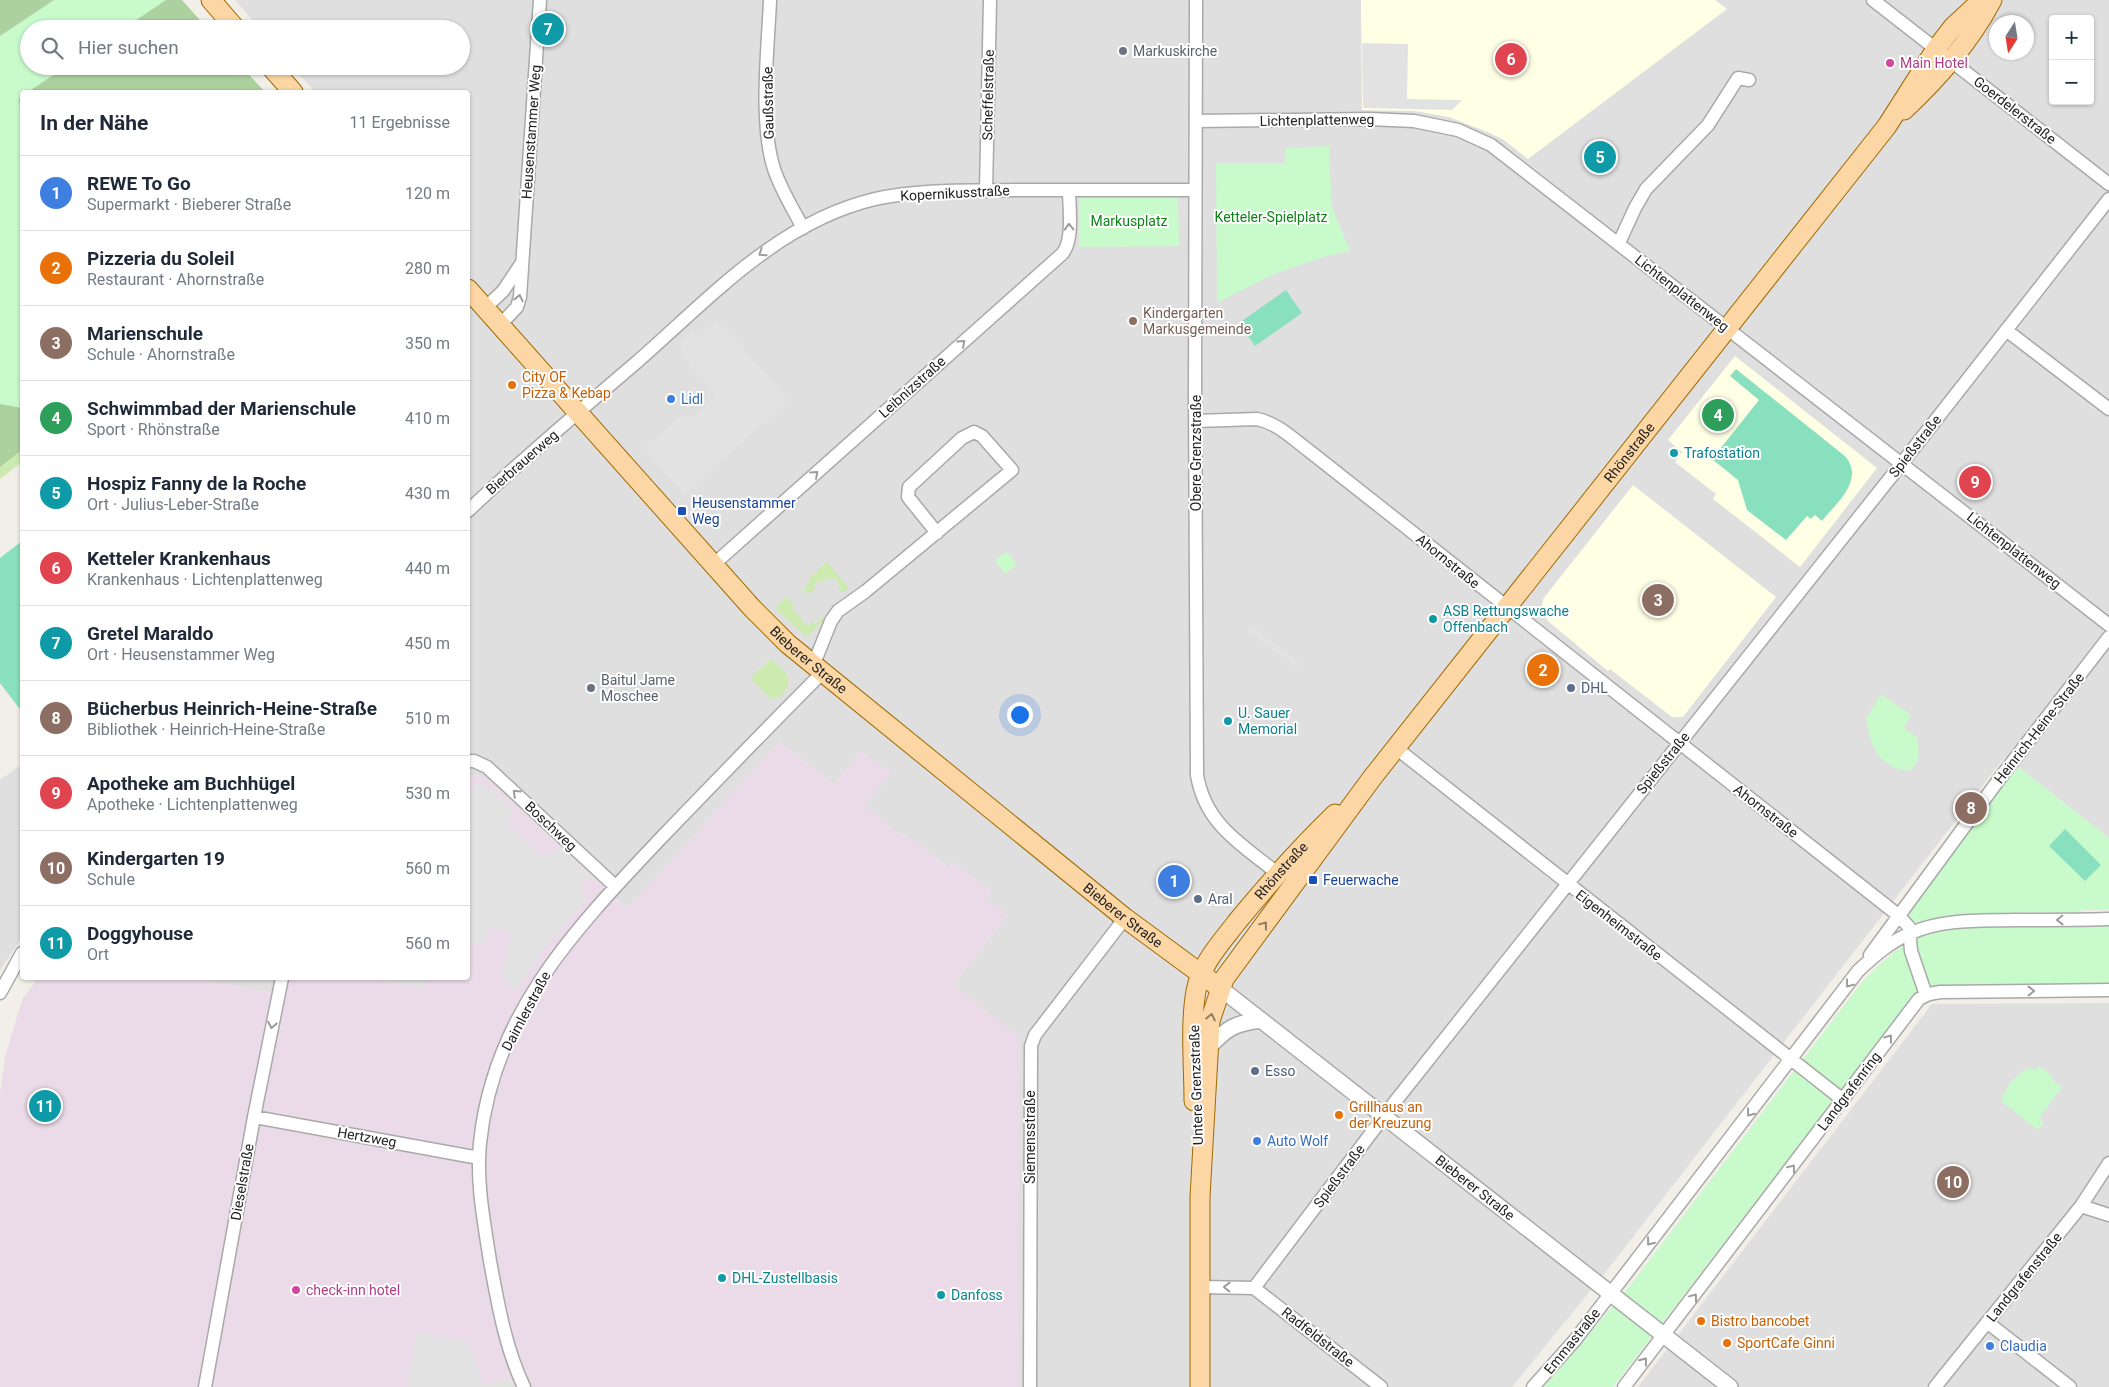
<!DOCTYPE html>
<html lang="de">
<meta charset="utf-8">
<style>
:root{--surface:#fff;--page:#f2f2f3;--text:#1f2937;--muted:#747a83;--line:#e0e1e3;--accent:#d40000}
body{margin:0;font-family:Roboto,sans-serif;background:var(--page);color:var(--text)}
.controls{position:absolute;right:15px;top:15px;display:grid;overflow:hidden;border-radius:5px;box-shadow:0 1px 4px #0004}
.controls button{width:45px;height:45px;display:grid;place-items:center;padding:0;border:0;border-bottom:1px solid var(--line);background:var(--surface);color:var(--text);font:25px sans-serif}
.compass{position:absolute;left:1989px;top:15px;width:45px;height:45px;border-radius:50%;background:var(--surface);box-shadow:0 1px 4px #0004;rotate:192deg}
.you{position:absolute;left:1019px;top:714px;width:18px;height:18px;margin:-12px;border:4px solid #fff;border-radius:50%;background:#1a73e8;box-shadow:0 0 0 8px #1a73e833}
.badge{display:grid;place-items:center;width:32px;height:32px;border-radius:50%;background:var(--accent);color:#fff;font-size:16px;font-weight:700}
.pin{position:absolute;translate:-50% -50%;border:2px solid #fff;box-shadow:0 1px 5px #0006}
.list{margin:0;padding:0;list-style:none}
h2{display:flex;justify-content:space-between;align-items:center;height:65px;margin:0;padding:0 20px;font-size:21px}
h2 small{font-size:16px;font-weight:400;color:var(--muted)}
.list li{display:grid;grid-template-columns:32px 1fr auto;gap:15px;align-items:center;box-sizing:border-box;height:75px;padding:0 20px;border-top:1px solid var(--line)}
.list b{display:block;font-size:19px;white-space:nowrap}
.list p{margin:0;font-size:16px;white-space:nowrap;color:var(--muted)}
.list em{font-size:16px;font-style:normal;color:var(--muted)}
.icon{flex:none;width:28px;height:28px;fill:none;stroke:currentColor;stroke-width:2;stroke-linecap:round;stroke-linejoin:round}
.map{position:relative;flex:none;width:2109px;height:1387px;overflow:hidden}
.search{position:absolute;background:var(--surface);box-shadow:0 1px 4px #0004;left:20px;top:20px;width:450px;height:55px;display:flex;align-items:center;gap:12px;box-sizing:border-box;padding:0 18px;border-radius:28px;color:var(--muted);font-size:19px}
.panel{position:absolute;background:var(--surface);box-shadow:0 1px 4px #0004;left:20px;top:90px;width:450px;height:890px;border-radius:5px}
.map>svg:first-child{display:block}
</style>
<div class="map">
<svg width="2109" height="1387" viewBox="0 0 2109 1387">
<rect width="100%" height="100%" fill="#f2efe9"/>
<path fill="#e0dfdf" fill-rule="evenodd" d="M 235,0 L 2109,0 L 2109,838 L 2005,757 L 1612,1264 L 1512,1387 L 1019,1387 L 1019,1038 L 953,985 L 1007,915 L 986,899 L 991,891 L 952,862 L 948,867 L 904,834 L 902,836 L 864,807 L 890,773 L 861,751 L 834,785 L 779,742 L 627,909 L 485,778 L 476,775 L 468,775 L 468,92 L 315,92 L 292,66 L 461,66 L 461,29 L 260,29 ZM 2053,19 L 2090,19 L 2090,101 L 2053,101 ZM 1996,22 L 2026,22 L 2026,52 L 1996,52 Z
M 22,764 L 22,937 L 0,971 L 0,780 Z
M 193,978 L 289,978 L 286,995 Z
M 2109,1003 L 2109,1387 L 1638,1387 L 1932,1004 Z"/>
<path fill="#ebdbe8" d="M 779,742 L 834,785 L 861,751 L 891,772 L 865,807 L 902,836 L 904,833 L 947,867 L 952,862 L 992,891 L 986,899 L 1007,915 L 953,985 L 1020,1038 L 1019,1387 L 0,1387 L 0,1094 L 5,1057 L 16,1020 L 23,998 L 38,978 L 193,978 L 286,995 L 289,978 L 468,978 L 468,775 L 476,775 L 485,778 L 627,909 Z"/>
<path fill="#ffffe5" d="M 1361,0 L 1715,0 L 1727,9 L 1528,159 L 1504,140 L 1490,133 L 1449,117 L 1414,111 L 1362,110 Z
M 1735,356 L 1877,468 L 1800,567 L 1713,499 L 1716,494 L 1675,462 L 1682,452 L 1668,440 Z
M 1633,485 L 1776,597 L 1683,717 L 1672,717 L 1610,669 L 1608,671 L 1548,621 L 1541,610 L 1543,599 Z"/>
<path fill="#cdebb0" d="M 0,415 L 22,418 L 22,462 L 0,479 Z
M 827,562 L 849,588 L 843,593 L 838,588 L 840,585 L 835,578 L 831,580 L 828,577 L 821,583 L 818,581 L 814,585 L 816,588 L 809,594 L 804,590 L 801,592 L 810,582 L 808,579 Z
M 786,597 L 794,606 L 793,609 L 807,626 L 812,622 L 815,624 L 823,617 L 822,614 L 826,619 L 806,637 L 775,608 Z
M 771,659 C 786,671 797,680 779,698 L 775,697 L 772,700 L 750,678 Z"/>
<path fill="#add19e" d="M 0,0 L 182,0 L 208,29 L 29,29 L 29,66 L 241,66 L 265,92 L 22,92 L 22,450 L 0,467 Z"/>
<path fill="#c8facc" d="M 54,0 L 166,0 L 123,29 L 29,29 L 29,66 L 67,66 L 28,92 L 22,92 L 22,96 L 19,99 L 22,120 L 22,408 L 0,404 L 0,36 Z
M 1329,146 L 1332,207 L 1350,251 L 1326,256 L 1272,275 L 1217,303 L 1216,163 L 1285,163 L 1286,148 Z
M 1178,195 L 1179,246 L 1079,247 L 1079,196 Z
M 1007,552 L 1017,565 L 1005,574 L 995,560 Z
M 1881,694 L 1911,715 L 1904,728 L 1917,737 C 1918,745 1921,756 1916,764 C 1907,779 1883,763 1877,753 C 1870,743 1869,730 1866,719 Z
M 2017,766 L 2109,838 L 2109,910 L 2081,910 L 2081,913 C 2040,913 1998,911 1957,916 C 1946,917 1921,926 1912,921 L 1908,914 L 1911,906 Z
M 2109,926 L 2109,986 L 1935,987 L 1916,993 L 1613,1387 L 1544,1387 L 1629,1287 L 1859,986 C 1876,968 1894,948 1918,938 C 1949,925 1984,927 2017,926 C 2048,926 2078,926 2109,926 Z
M 2039,1066 L 2050,1074 L 2054,1081 L 2062,1087 L 2040,1117 L 2043,1123 L 2038,1130 L 2002,1102 C 2002,1090 2019,1070 2031,1068 L 2035,1070 Z"/>
<path fill="#88e0be" d="M 1286,290 L 1302,313 L 1255,346 L 1239,323 Z
M 1736,369 L 1846,457 C 1864,481 1837,502 1822,521 L 1815,515 L 1811,519 L 1807,516 L 1786,540 L 1747,510 L 1738,480 L 1712,459 L 1759,400 L 1730,376 Z
M 22,541 L 22,712 L 0,683 L 0,558 Z
M 2065,829 L 2101,865 L 2085,881 L 2049,846 Z"/>
<path fill="#e2e2e2" d="M 1362,43 L 1408,44 L 1407,99 L 1462,100 L 1452,110 L 1363,108 Z
M 717,320 L 789,400 L 684,494 L 644,449 L 682,415 L 688,421 L 716,396 L 680,353 L 684,350 L 678,344 L 691,332 L 697,338 Z
M 1251,625 L 1301,664 L 1298,668 L 1248,631 L 1249,626 Z
M 480,782 L 488,790 L 491,788 L 512,807 L 509,824 L 543,857 L 561,849 L 591,876 L 581,882 L 581,893 L 587,898 L 541,953 L 516,990 L 502,981 L 511,932 L 488,927 L 484,946 L 468,943 L 468,793 Z
M 368,978 L 427,978 L 425,988 Z
M 417,1332 L 469,1342 L 484,1385 L 509,1377 L 514,1387 L 407,1387 Z"/>
<g fill="none" stroke-linecap="round" stroke-linejoin="round">
<defs>
<path id="minor" d="M 770,0 C 768,50 759,122 774,169 C 781,190 793,209 803,228
M 1196,0 L 1195,400 L 1197,775 C 1205,824 1241,844 1277,873
M 1873,0 L 2109,184
M 1196,121 L 1369,119 L 1414,121 L 1458,130 L 1491,145 L 2109,625
M 986,191 L 990,0
M 1619,243 L 1635,208 L 1646,189 L 1708,125 L 1738,78 L 1749,80
M 485,308 L 503,291 L 521,264
M 500,325 L 517,307 L 520,297 L 540,0
M 2006,330 L 2109,409
M 1196,421 L 1257,419 C 1277,423 1292,438 1308,450 L 1898,915 L 1909,927 L 1911,951 L 1926,995
M 468,511 C 522,459 581,410 638,361 C 710,298 778,222 875,199 C 921,189 968,191 1014,190 C 1074,190 1135,190 1195,190
M 713,565 L 1062,254 C 1074,241 1069,207 1069,190
M 813,666 L 831,621 L 838,611 L 866,591 L 1012,470 L 982,436 L 974,432 L 962,438 L 909,487 L 908,497 L 937,533
M 1396,748 L 1843,1100
M 468,761 L 474,761 L 487,767 L 615,886
M 1870,955 L 2003,774 L 2109,637
M 0,993 L 22,953
M 254,1117 L 479,1158
M 2081,1206 L 2109,1215
M 1200,1287 L 1254,1288
M 1254,1288 L 1394,1103 L 1902,463 L 2109,199
M 1254,1288 L 1381,1387
M 1987,1322 L 2070,1387
M 205,1387 L 254,1117 L 282,978
M 524,1387 C 505,1347 498,1304 490,1261 C 484,1222 476,1182 480,1143 C 493,1013 577,927 662,837 C 715,782 768,727 822,673
M 1030,1387 L 1031,1046 L 1035,1035 L 1125,918
M 1533,1387 L 1575,1340 L 1858,971 C 1874,956 1891,941 1911,933 C 1943,919 1979,921 2013,920 C 2045,920 2077,920 2109,919
M 1624,1387 L 1919,999 L 1929,994 L 1940,992 L 2109,990
M 1935,1387 L 2081,1206 L 2109,1163"/>
<g id="tertiary">
<path id="s1" d="M 1220,988 L 1730,1387"/>
<path d="M 1209,1047 C 1227,1028 1235,1023 1261,1020"/>
</g>
<g id="primary">
<path d="M 211,0 L 236,29"/>
<path d="M 270,66 L 293,92"/>
<path d="M 1904,110 C 1939,77 1969,43 1992,0"/>
<path id="s2" d="M 468,289 L 752,608 L 788,644 L 1125,918 L 1220,988"/>
<path id="s3" d="M 1194,1101 C 1194,1066 1190,1025 1196,991 C 1201,964 1220,944 1236,923 C 1267,885 1300,848 1335,814"/>
<path id="s4" d="M 1200,1387 L 1200,1197 L 1210,1021 L 1224,979 L 1372,778 L 1887,126 L 1936,49 L 1953,27 L 1982,0"/>
</g>
</defs>
<use href="#minor" stroke="#a9a9a9" stroke-width="15"/>
<use href="#tertiary" stroke="#a9a9a9" stroke-width="18"/>
<use href="#primary" stroke="#a06b00" stroke-width="21"/>
<use href="#minor" stroke="#fff" stroke-width="12"/>
<use href="#tertiary" stroke="#fff" stroke-width="15"/>
<use href="#primary" stroke="#fcd6a4" stroke-width="19"/>
</g>
<defs><path id="oneway-chevron" d="M-2-3.5L2.5 0L-2 3.5" fill="none" stroke-width="1.6" stroke-linecap="round" stroke-linejoin="round" transform="scale(1.25)"/></defs>
<g stroke="#9c9c9c">
<use href="#oneway-chevron" transform="translate(1069 227) rotate(-91)"/>
<use href="#oneway-chevron" transform="translate(762 253) rotate(145)"/>
<use href="#oneway-chevron" transform="translate(519 298) rotate(-78)"/>
<use href="#oneway-chevron" transform="translate(962 343) rotate(-42)"/>
<use href="#oneway-chevron" transform="translate(815 474) rotate(-42)"/>
<use href="#oneway-chevron" transform="translate(516 793) rotate(-137)"/>
<use href="#oneway-chevron" transform="translate(2060 920) rotate(179)"/>
<use href="#oneway-chevron" transform="translate(1849 984) rotate(127)"/>
<use href="#oneway-chevron" transform="translate(2031 991) rotate(-1)"/>
<use href="#oneway-chevron" transform="translate(272 1025) rotate(101)"/>
<use href="#oneway-chevron" transform="translate(1889 1038) rotate(-53)"/>
<use href="#oneway-chevron" transform="translate(1750 1113) rotate(128)"/>
<use href="#oneway-chevron" transform="translate(1792 1168) rotate(-53)"/>
<use href="#oneway-chevron" transform="translate(1650 1242) rotate(128)"/>
<use href="#oneway-chevron" transform="translate(1227 1287) rotate(-179)"/>
<use href="#oneway-chevron" transform="translate(1694 1297) rotate(-53)"/>
<use href="#oneway-chevron" transform="translate(1644 1361) rotate(-52)"/>
</g>
<g stroke="#8f7c63">
<use href="#oneway-chevron" transform="translate(1264 925) rotate(-53)"/>
<use href="#oneway-chevron" transform="translate(1211 1017) rotate(-78)"/>
</g>
<g fill="#6b7280" stroke="#fff" stroke-width="2">
<circle cx="1123" cy="51" r="5"/>
<circle cx="591" cy="688" r="5"/>
</g>
<g fill="#d1479c" stroke="#fff" stroke-width="2">
<circle cx="1890" cy="63" r="5"/>
<circle cx="296" cy="1290" r="5"/>
</g>
<circle fill="#8d6e63" stroke="#fff" stroke-width="2" cx="1133" cy="321" r="5"/>
<g fill="#e8710a" stroke="#fff" stroke-width="2">
<circle cx="512" cy="385" r="5"/>
<circle cx="1339" cy="1115" r="5"/>
<circle cx="1701" cy="1321" r="5"/>
<circle cx="1727" cy="1343" r="5"/>
</g>
<g fill="#3f7fe0" stroke="#fff" stroke-width="2">
<circle cx="671" cy="399" r="5"/>
<circle cx="1257" cy="1141" r="5"/>
<circle cx="1990" cy="1346" r="5"/>
</g>
<g fill="#0f9aa8" stroke="#fff" stroke-width="2">
<circle cx="1674" cy="453" r="5"/>
<circle cx="1433" cy="619" r="5"/>
<circle cx="1228" cy="721" r="5"/>
<circle cx="722" cy="1278" r="5"/>
<circle cx="941" cy="1295" r="5"/>
</g>
<g fill="#1a4fb4" stroke="#fff" stroke-width="2">
<rect x="677" y="506" width="10" height="10" rx="2.5"/>
<rect x="1308" y="875" width="10" height="10" rx="2.5"/>
</g>
<g fill="#5c6f8a" stroke="#fff" stroke-width="2">
<circle cx="1571" cy="688" r="5"/>
<circle cx="1198" cy="899" r="5"/>
<circle cx="1255" cy="1071" r="5"/>
</g>
<g text-anchor="middle" stroke-width="4" stroke-linejoin="round" paint-order="stroke">
<g font-size="14" fill="#5b616d" stroke="#fff" text-anchor="start">
<text x="1133" y="56">Markuskirche</text>
<text x="601" y="685">Baitul Jame<tspan x="601" dy="16">Moschee</tspan></text>
</g>
<g font-size="14" fill="#b23c85" stroke="#fff" text-anchor="start">
<text x="1900" y="68">Main Hotel</text>
<text x="306" y="1295">check-inn hotel</text>
</g>
<g font-size="14" fill="#222" stroke="#fff">
<text transform="translate(988 95) rotate(-89)" y="5">Scheffelstraße</text>
<text transform="translate(768 103) rotate(-91)" y="5">Gaußstraße</text>
<text transform="translate(2015 110) rotate(38)" y="5">Goerdelerstraße</text>
<text transform="translate(1317 120) rotate(-1)" y="5">Lichtenplattenweg</text>
<text transform="translate(531 132) rotate(-86)" y="5">Heusenstammer Weg</text>
<text transform="translate(955 193) rotate(-3)" y="5">Kopernikusstraße</text>
<text transform="translate(1682 293) rotate(38)" y="5">Lichtenplattenweg</text>
<text transform="translate(912 387) rotate(-42)" y="5">Leibnizstraße</text>
<text transform="translate(1915 446) rotate(-52)" y="5">Spießstraße</text>
<text dy="5" stroke="none"><textPath href="#s4" startOffset="1075">Rhönstraße</textPath></text>
<text transform="translate(1196 453) rotate(-90)" y="5">Obere Grenzstraße</text>
<text transform="translate(522 462) rotate(-41)" y="5">Bierbrauerweg</text>
<text transform="translate(2014 550) rotate(38)" y="5">Lichtenplattenweg</text>
<text transform="translate(1448 561) rotate(39)" y="5">Ahornstraße</text>
<text dy="5" stroke="none"><textPath href="#s2" startOffset="504">Bieberer Straße</textPath></text>
<text transform="translate(2039 728) rotate(-52)" y="5">Heinrich-Heine-Straße</text>
<text transform="translate(1663 763) rotate(-51)" y="5">Spießstraße</text>
<text transform="translate(1766 811) rotate(38)" y="5">Ahornstraße</text>
<text transform="translate(551 826) rotate(43)" y="5">Boschweg</text>
<text dy="5" stroke="none"><textPath href="#s3" startOffset="259">Rhönstraße</textPath></text>
<text dy="5" stroke="none"><textPath href="#s2" startOffset="909">Bieberer Straße</textPath></text>
<text transform="translate(1619 925) rotate(38)" y="5">Eigenheimstraße</text>
<text transform="translate(526 1011) rotate(-62)" y="5">Daimlerstraße</text>
<text transform="translate(1196 1085) rotate(-92)" y="5">Untere Grenzstraße</text>
<text transform="translate(1849 1091) rotate(-53)" y="5">Landgrafenring</text>
<text transform="translate(367 1137) rotate(10)" y="5">Hertzweg</text>
<text transform="translate(1030 1137) rotate(-90)" y="5">Siemensstraße</text>
<text transform="translate(1339 1176) rotate(-53)" y="5">Spießstraße</text>
<text transform="translate(242 1182) rotate(-80)" y="5">Dieselstraße</text>
<text dy="5" stroke="none"><textPath href="#s1" startOffset="324">Bieberer Straße</textPath></text>
<text transform="translate(2024 1277) rotate(-51)" y="5">Landgrafenstraße</text>
<text transform="translate(1318 1337) rotate(38)" y="5">Radfeldstraße</text>
<text transform="translate(1572 1341) rotate(-51)" y="5">Emmastraße</text>
</g>
<g font-size="14" fill="#0c8416" stroke="#fff">
<text x="1271" y="222">Ketteler-Spielplatz</text>
<text x="1129" y="226">Markusplatz</text>
</g>
<g font-size="14" fill="#785e54" stroke="#fff" text-anchor="start">
<text x="1143" y="318">Kindergarten<tspan x="1143" dy="16">Markusgemeinde</tspan></text>
</g>
<g font-size="14" fill="#c56008" stroke="#fff" text-anchor="start">
<text x="522" y="382">City OF<tspan x="522" dy="16">Pizza &amp; Kebap</tspan></text>
<text x="1349" y="1112">Grillhaus an<tspan x="1349" dy="16">der Kreuzung</tspan></text>
<text x="1711" y="1326">Bistro bancobet</text>
<text x="1737" y="1348">SportCafe Ginni</text>
</g>
<g font-size="14" fill="#366cbe" stroke="#fff" text-anchor="start">
<text x="681" y="404">Lidl</text>
<text x="1267" y="1146">Auto Wolf</text>
<text x="2000" y="1351">Claudia</text>
</g>
<g font-size="14" fill="#0d838f" stroke="#fff" text-anchor="start">
<text x="1684" y="458">Trafostation</text>
<text x="1443" y="616">ASB Rettungswache<tspan x="1443" dy="16">Offenbach</tspan></text>
<text x="1238" y="718">U. Sauer<tspan x="1238" dy="16">Memorial</tspan></text>
<text x="732" y="1283">DHL-Zustellbasis</text>
<text x="951" y="1300">Danfoss</text>
</g>
<g font-size="14" fill="#164399" stroke="#fff" text-anchor="start">
<text x="692" y="508">Heusenstammer<tspan x="692" dy="16">Weg</tspan></text>
<text x="1323" y="885">Feuerwache</text>
</g>
<g font-size="14" fill="#4e5e75" stroke="#fff" text-anchor="start">
<text x="1581" y="693">DHL</text>
<text x="1208" y="904">Aral</text>
<text x="1265" y="1076">Esso</text>
</g>
</g>
</svg>
<div class="controls">
<button>+</button>
<button>−</button>
</div>
<svg class="compass" viewBox="-18 -18 36 36"><path d="M0-13l5 13h-10z" fill="#e53935"/><path d="M0 13l5-13h-10z" fill="#747a83"/></svg>
<div class="you"></div>
<div class="pin badge" style="left:1174px;top:881px;background:#3f7fe0">1</div>
<div class="pin badge" style="left:1543px;top:670px;background:#e8710a">2</div>
<div class="pin badge" style="left:1658px;top:600px;background:#8d6e63">3</div>
<div class="pin badge" style="left:1718px;top:415px;background:#2e9e5b">4</div>
<div class="pin badge" style="left:1600px;top:157px;background:#0f9aa8">5</div>
<div class="pin badge" style="left:1511px;top:59px;background:#e0444e">6</div>
<div class="pin badge" style="left:548px;top:29px;background:#0f9aa8">7</div>
<div class="pin badge" style="left:1971px;top:808px;background:#8d6e63">8</div>
<div class="pin badge" style="left:1975px;top:482px;background:#e0444e">9</div>
<div class="pin badge" style="left:1953px;top:1182px;background:#8d6e63">10</div>
<div class="pin badge" style="left:45px;top:1106px;background:#0f9aa8">11</div>
<div class="search"><svg class="icon" aria-label="search" viewBox="0 0 24 24"><circle cx="10" cy="10" r="6"/><path d="M15 15l6 6"/></svg>Hier suchen</div>
<section class="panel">
<h2>In der Nähe<small>11 Ergebnisse</small></h2>
<ul class="list">
<li><span class="badge" style="background:#3f7fe0">1</span><div><b>REWE To Go</b><p>Supermarkt · Bieberer Straße</p></div><em>120 m</em></li>
<li><span class="badge" style="background:#e8710a">2</span><div><b>Pizzeria du Soleil</b><p>Restaurant · Ahornstraße</p></div><em>280 m</em></li>
<li><span class="badge" style="background:#8d6e63">3</span><div><b>Marienschule</b><p>Schule · Ahornstraße</p></div><em>350 m</em></li>
<li><span class="badge" style="background:#2e9e5b">4</span><div><b>Schwimmbad der Marienschule</b><p>Sport · Rhönstraße</p></div><em>410 m</em></li>
<li><span class="badge" style="background:#0f9aa8">5</span><div><b>Hospiz Fanny de la Roche</b><p>Ort · Julius-Leber-Straße</p></div><em>430 m</em></li>
<li><span class="badge" style="background:#e0444e">6</span><div><b>Ketteler Krankenhaus</b><p>Krankenhaus · Lichtenplattenweg</p></div><em>440 m</em></li>
<li><span class="badge" style="background:#0f9aa8">7</span><div><b>Gretel Maraldo</b><p>Ort · Heusenstammer Weg</p></div><em>450 m</em></li>
<li><span class="badge" style="background:#8d6e63">8</span><div><b>Bücherbus Heinrich-Heine-Straße</b><p>Bibliothek · Heinrich-Heine-Straße</p></div><em>510 m</em></li>
<li><span class="badge" style="background:#e0444e">9</span><div><b>Apotheke am Buchhügel</b><p>Apotheke · Lichtenplattenweg</p></div><em>530 m</em></li>
<li><span class="badge" style="background:#8d6e63">10</span><div><b>Kindergarten 19</b><p>Schule</p></div><em>560 m</em></li>
<li><span class="badge" style="background:#0f9aa8">11</span><div><b>Doggyhouse</b><p>Ort</p></div><em>560 m</em></li>
</ul>
</section>
</div>
